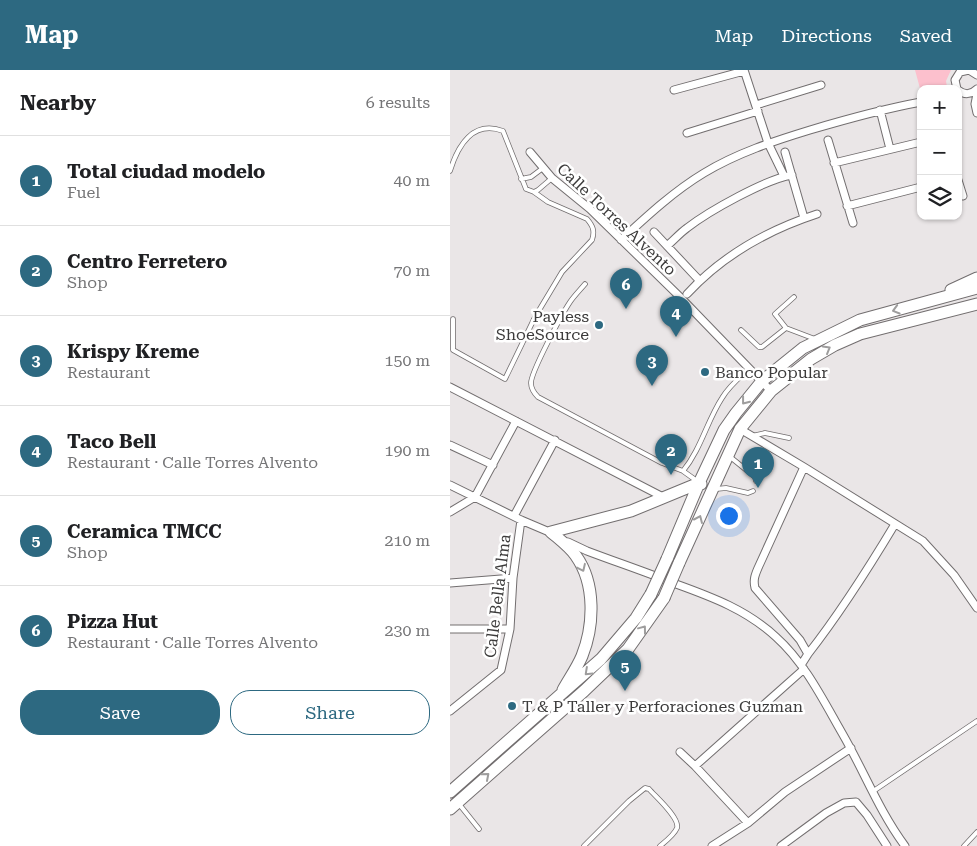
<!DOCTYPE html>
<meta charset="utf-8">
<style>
:root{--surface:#fff;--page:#f2f2f2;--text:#202124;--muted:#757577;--line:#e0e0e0;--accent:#2d6981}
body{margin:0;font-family:"Roboto Serif",serif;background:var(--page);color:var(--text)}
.controls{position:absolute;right:15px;top:15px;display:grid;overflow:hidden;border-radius:10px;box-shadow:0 1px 4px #0004}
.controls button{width:45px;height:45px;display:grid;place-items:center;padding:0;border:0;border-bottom:1px solid var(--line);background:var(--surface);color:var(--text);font:25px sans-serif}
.you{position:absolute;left:278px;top:445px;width:18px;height:18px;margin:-12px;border:4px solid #fff;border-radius:50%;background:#1a73e8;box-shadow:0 0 0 8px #1a73e833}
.badge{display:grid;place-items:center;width:32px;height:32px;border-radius:50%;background:var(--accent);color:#fff;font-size:16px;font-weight:700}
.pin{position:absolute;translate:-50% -41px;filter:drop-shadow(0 1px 2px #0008)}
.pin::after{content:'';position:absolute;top:26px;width:18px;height:15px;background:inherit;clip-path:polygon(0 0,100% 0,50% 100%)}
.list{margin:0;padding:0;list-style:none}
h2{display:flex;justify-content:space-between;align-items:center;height:65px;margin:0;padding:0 20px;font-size:21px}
h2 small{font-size:16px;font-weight:400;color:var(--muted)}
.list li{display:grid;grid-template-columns:32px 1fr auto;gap:15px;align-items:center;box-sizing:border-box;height:90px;padding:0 20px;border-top:1px solid var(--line)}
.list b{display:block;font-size:19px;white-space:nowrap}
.list p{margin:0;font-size:16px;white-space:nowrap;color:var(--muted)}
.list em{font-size:16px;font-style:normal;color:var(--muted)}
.actions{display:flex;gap:10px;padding:15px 20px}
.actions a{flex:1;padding:11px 0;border:1px solid var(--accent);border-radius:20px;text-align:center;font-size:18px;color:var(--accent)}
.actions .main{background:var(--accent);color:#fff}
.icon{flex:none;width:28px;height:28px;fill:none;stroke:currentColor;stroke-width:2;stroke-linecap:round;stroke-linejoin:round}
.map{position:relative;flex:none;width:527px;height:776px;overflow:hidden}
header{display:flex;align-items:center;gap:30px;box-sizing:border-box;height:70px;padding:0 25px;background:var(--accent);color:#fff}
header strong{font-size:24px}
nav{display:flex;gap:28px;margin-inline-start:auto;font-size:18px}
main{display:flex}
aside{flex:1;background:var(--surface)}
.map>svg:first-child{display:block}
</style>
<header>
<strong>Map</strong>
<nav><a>Map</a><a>Directions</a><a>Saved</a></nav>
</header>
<main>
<aside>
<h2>Nearby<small>6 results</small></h2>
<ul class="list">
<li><span class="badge">1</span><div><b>Total ciudad modelo</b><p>Fuel</p></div><em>40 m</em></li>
<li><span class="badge">2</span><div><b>Centro Ferretero</b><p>Shop</p></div><em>70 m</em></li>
<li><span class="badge">3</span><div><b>Krispy Kreme</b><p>Restaurant</p></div><em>150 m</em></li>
<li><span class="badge">4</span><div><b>Taco Bell</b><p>Restaurant · Calle Torres Alvento</p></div><em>190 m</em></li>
<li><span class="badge">5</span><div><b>Ceramica TMCC</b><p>Shop</p></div><em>210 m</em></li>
<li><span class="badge">6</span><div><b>Pizza Hut</b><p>Restaurant · Calle Torres Alvento</p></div><em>230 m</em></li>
</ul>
<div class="actions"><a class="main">Save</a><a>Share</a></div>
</aside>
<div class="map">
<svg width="527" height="776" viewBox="0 0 527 776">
<rect width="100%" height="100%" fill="#eae6e7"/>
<path fill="#fcc0cd" d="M 465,0 L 501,0 L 496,11 L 497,17 L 495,19 L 471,19 L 471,22 Z"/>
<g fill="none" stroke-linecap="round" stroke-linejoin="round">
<defs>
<path id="lane" d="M 0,101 C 8,75 23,50 53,61 L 76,119 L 84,122 L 98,132 L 137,149 C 143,156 145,161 142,170 L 112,202 L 85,247 L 55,309 L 3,280 L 3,249
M 71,109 L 81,107 L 93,98
M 84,122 L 88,120 L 102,108
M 135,214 C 130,220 124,226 120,232 C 112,244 81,302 81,313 C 81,319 84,323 88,327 L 212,393 L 233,401 L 247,411
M 336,258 L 325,244 L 344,227
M 291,260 L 309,277 L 312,277 L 336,258 L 365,269
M 302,366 L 315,363 L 339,368
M 279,386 L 305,407 L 306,411
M 233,401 C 251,379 257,351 272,328 C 279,316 289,308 299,299
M 266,419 L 276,418 L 298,423 L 303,421
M 422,722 L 527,651
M 9,734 L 29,759
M 134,776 L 179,731 L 195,718 L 199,719 C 206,727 230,748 227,758 C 224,765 216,771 210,776
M 514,776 L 527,762"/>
<path id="street" d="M 294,0 L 318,73 L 334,106
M 507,19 L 505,10 L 510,2 L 519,0 L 527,5
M 224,20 L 294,1
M 508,20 C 514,25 521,25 527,19
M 527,24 L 525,34 L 527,43
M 306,35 L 371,15
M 430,40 L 440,79
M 237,63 L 308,41
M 378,70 L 403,153
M 80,82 L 102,108 L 140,139 L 230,227 L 321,321
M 335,82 L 354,148
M 384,93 L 471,72
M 508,110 L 513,126
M 397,136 L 471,117
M 204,162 L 249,210
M 171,170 C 197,146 224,121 254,103 C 287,83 324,71 360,60 C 397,49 433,39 471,32
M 217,176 C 224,170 230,163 237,158 C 259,141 316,109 342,105
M 237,224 C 272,186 318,160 367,144
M 0,317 L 215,428
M 290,359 L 354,397 L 473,471 L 504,505 L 527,538
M 0,375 L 43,395
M 0,415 L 71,450 L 104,464
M 0,442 L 25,427 L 66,351
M 64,446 L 105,370
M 118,472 L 137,481 C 166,492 196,502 226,514 C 262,527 297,540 326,567 C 355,593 373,630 392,663 C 414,701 429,741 455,776
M 0,513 L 63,508
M 0,559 L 60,559
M 358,584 C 391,542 418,499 445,454
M 351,595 L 358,584 L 350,570 L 305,518 C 303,510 305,505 308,498 L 354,397
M 0,641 L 51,600 L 60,559 L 63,508 L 71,450
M 230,682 L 245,696 L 298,753
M 245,696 L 354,599
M 262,776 L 298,753 L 335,722 L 401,678
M 331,776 L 376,743 L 394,733 L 406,732 L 417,745 L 437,776"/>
<path id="primary" d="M 501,220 L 527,208
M 101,462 C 109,469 120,477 126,486 C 146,514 144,556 132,586 C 127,598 119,609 113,620
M 101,462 L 181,441 L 249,413 L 251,414
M 217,489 L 249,413 L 274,360 L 286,343 L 312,311 L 353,278 L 410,250 L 527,218
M 229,493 L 290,359 L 321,321 L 361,289 L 385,275 L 410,264 L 527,234
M 0,722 L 151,589 L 186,548 L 201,524
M 0,739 L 134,621 L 178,579 L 214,528"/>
</defs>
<use href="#lane" stroke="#726e6f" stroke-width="5.5"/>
<use href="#street" stroke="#726e6f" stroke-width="9"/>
<use href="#primary" stroke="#726e6f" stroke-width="13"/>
<use href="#lane" stroke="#fff" stroke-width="4"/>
<use href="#street" stroke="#fff" stroke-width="7"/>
<use href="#primary" stroke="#fff" stroke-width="11"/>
<defs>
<path id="primary-bridge" d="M 201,524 L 217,489
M 214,528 L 229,493"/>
</defs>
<use href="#primary-bridge" stroke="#726e6f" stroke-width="13" stroke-linecap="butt"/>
<use href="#primary-bridge" stroke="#fff" stroke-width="11"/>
</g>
<defs><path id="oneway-chevron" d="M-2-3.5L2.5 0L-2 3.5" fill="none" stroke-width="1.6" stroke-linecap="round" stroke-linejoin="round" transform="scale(1.25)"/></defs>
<g stroke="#9e9d9d">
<use href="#oneway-chevron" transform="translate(446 240) rotate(164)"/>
<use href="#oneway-chevron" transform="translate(377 279) rotate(-30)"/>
<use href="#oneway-chevron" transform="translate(295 331) rotate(128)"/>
<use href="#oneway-chevron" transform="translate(249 449) rotate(-66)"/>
<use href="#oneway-chevron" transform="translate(132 498) rotate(65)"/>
<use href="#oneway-chevron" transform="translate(193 559) rotate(-53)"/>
<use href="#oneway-chevron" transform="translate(138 602) rotate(137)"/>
<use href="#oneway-chevron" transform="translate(36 706) rotate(-41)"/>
</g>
<g fill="#2d6981" stroke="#fff" stroke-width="2">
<circle cx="149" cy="255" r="5"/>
<circle cx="255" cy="302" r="5"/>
<circle cx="62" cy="636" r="5"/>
</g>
<g text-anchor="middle" stroke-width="5" stroke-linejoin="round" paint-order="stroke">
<g font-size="16" fill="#3c3b3b" stroke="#fff">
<text transform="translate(167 149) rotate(43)" y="6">Calle Torres Alvento</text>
<text transform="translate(47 526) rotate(-83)" y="6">Calle Bella Alma</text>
</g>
<g font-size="16" fill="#3c3b3b" stroke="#fff" text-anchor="start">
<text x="139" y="252" text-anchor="end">Payless<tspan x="139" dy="18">ShoeSource</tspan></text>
<text x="265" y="308">Banco Popular</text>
<text x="72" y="642">T &amp; P Taller y Perforaciones Guzman</text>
</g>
</g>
</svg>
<div class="controls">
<button>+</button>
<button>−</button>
<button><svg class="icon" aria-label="layers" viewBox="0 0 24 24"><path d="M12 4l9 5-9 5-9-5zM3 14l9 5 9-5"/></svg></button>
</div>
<div class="you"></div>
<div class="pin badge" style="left:308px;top:418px">1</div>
<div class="pin badge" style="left:221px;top:405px">2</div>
<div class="pin badge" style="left:202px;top:316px">3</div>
<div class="pin badge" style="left:226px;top:267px">4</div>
<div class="pin badge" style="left:175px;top:621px">5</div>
<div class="pin badge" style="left:176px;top:239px">6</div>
</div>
</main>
